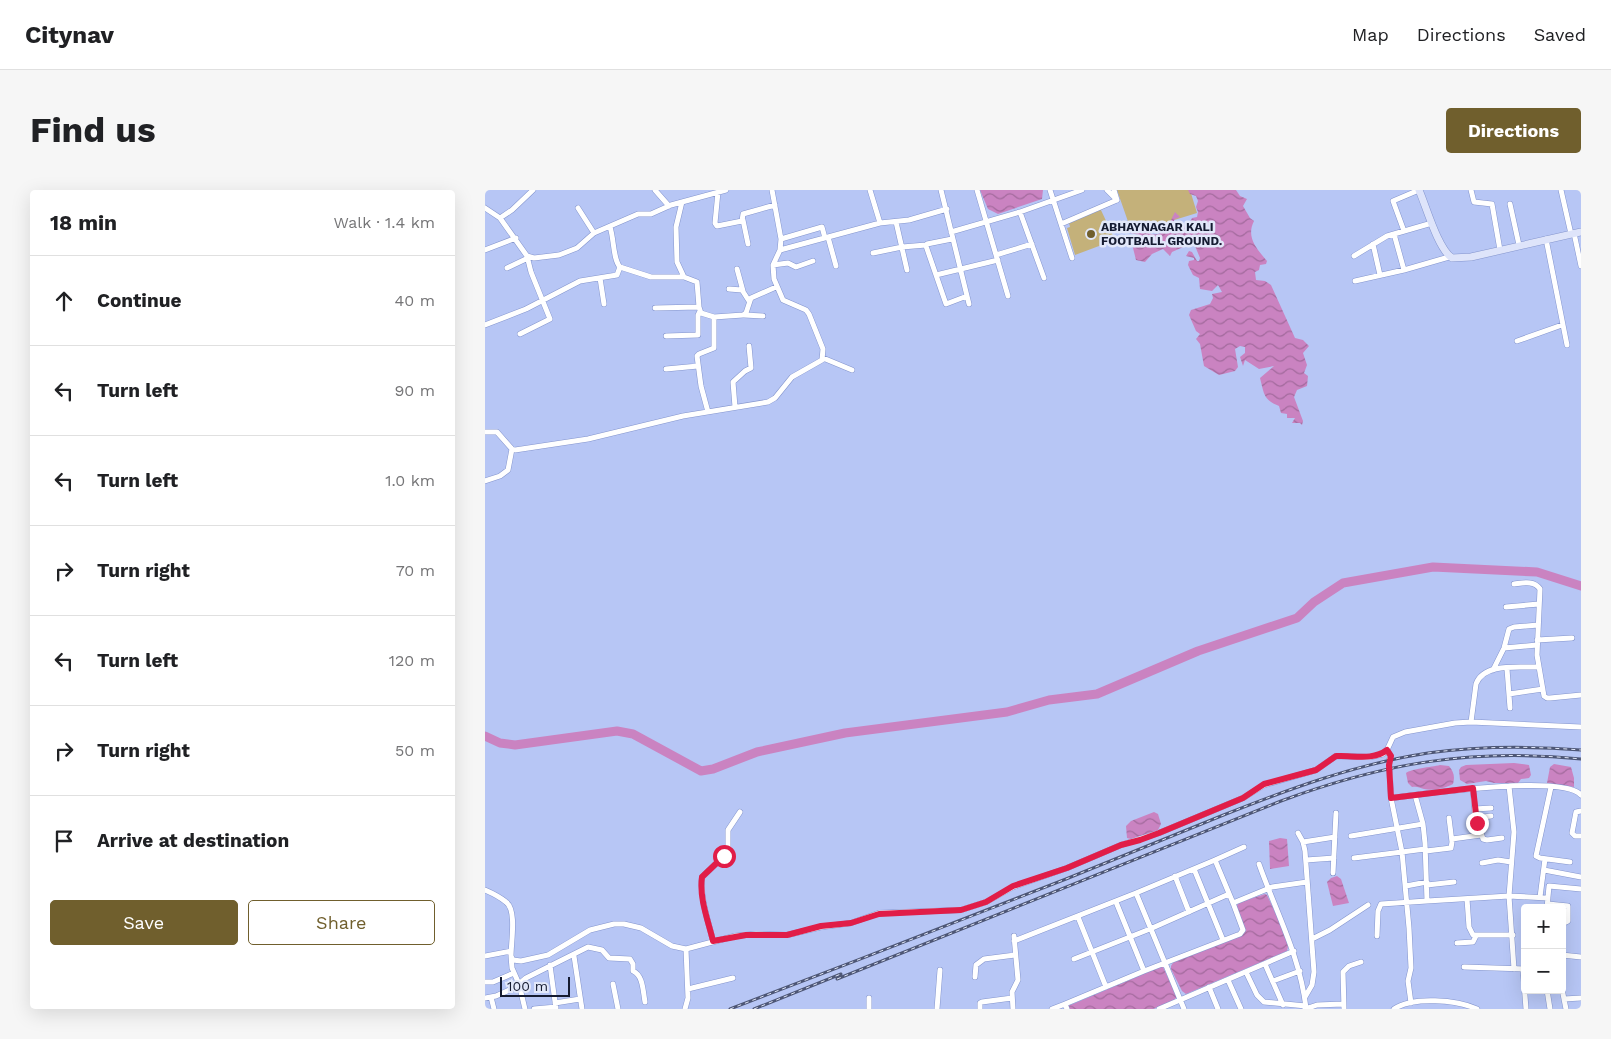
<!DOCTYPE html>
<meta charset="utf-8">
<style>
:root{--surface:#fff;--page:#f6f6f6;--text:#202124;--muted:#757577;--line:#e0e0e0;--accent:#705f2d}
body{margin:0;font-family:"Work Sans",sans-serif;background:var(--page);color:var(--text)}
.controls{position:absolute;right:15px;bottom:15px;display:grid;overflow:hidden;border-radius:5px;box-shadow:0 5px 20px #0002}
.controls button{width:45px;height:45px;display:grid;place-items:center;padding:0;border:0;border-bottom:1px solid var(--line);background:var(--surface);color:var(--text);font:25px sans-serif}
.scale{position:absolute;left:15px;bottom:12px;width:70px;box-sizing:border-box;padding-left:5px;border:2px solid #151b31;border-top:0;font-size:14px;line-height:18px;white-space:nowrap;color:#151b31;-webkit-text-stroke:4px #e2e8fa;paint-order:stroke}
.stop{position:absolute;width:15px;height:15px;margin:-11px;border:4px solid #e11d48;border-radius:50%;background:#fff}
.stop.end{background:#e11d48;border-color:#fff;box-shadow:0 1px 5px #0008}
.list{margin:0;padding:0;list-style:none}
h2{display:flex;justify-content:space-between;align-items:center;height:65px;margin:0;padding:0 20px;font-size:21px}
h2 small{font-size:16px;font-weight:400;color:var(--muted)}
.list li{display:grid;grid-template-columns:32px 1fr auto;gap:15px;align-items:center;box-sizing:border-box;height:90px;padding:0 20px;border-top:1px solid var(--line)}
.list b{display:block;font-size:19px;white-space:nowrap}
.list em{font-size:16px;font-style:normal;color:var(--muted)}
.actions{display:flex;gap:10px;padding:15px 20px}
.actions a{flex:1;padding:11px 0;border:1px solid var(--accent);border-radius:5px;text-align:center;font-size:18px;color:var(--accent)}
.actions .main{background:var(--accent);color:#fff}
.icon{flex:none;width:28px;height:28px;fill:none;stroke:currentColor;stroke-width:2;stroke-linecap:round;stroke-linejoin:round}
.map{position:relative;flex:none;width:1096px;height:819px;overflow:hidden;border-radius:5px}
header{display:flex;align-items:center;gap:30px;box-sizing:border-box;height:70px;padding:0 25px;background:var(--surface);border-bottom:1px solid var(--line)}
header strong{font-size:24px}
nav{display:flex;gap:28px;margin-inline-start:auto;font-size:18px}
.intro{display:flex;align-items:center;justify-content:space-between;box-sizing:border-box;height:120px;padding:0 30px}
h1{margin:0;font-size:35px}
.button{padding:12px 22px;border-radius:5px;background:var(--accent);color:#fff;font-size:18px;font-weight:700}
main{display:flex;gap:30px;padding:0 30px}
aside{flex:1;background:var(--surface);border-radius:5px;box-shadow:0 5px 20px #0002}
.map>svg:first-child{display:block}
</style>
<header>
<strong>Citynav</strong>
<nav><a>Map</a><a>Directions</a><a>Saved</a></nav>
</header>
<div class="intro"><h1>Find us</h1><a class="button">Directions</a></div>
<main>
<aside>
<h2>18 min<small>Walk · 1.4 km</small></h2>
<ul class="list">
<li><svg class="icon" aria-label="ahead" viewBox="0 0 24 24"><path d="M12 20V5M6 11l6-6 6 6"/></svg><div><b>Continue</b></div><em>40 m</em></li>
<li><svg class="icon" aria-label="left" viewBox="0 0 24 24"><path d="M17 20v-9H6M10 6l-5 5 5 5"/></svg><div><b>Turn left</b></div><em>90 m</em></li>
<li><svg class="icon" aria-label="left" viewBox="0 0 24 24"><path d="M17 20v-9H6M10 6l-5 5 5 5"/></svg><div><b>Turn left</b></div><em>1.0 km</em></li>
<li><svg class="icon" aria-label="right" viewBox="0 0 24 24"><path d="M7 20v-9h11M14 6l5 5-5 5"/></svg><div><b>Turn right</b></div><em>70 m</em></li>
<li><svg class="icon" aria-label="left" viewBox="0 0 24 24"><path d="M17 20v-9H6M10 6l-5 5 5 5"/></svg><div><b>Turn left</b></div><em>120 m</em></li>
<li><svg class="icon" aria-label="right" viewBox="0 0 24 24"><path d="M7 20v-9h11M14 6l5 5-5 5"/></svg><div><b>Turn right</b></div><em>50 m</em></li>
<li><svg class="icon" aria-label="arrive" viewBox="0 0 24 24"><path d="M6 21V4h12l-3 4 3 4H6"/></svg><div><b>Arrive at destination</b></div></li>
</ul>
<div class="actions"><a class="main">Save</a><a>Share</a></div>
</aside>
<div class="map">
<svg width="1096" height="819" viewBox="0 0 1096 819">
<defs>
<pattern id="water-waves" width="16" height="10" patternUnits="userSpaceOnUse" patternTransform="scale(1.25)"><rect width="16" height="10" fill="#ca83c1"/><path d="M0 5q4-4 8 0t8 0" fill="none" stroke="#a36a9d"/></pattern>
</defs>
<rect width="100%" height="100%" fill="#b7c6f5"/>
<path fill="#c4b17a" d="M 632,0 L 705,0 L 712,23 L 647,43 Z
M 615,18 L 630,50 L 590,65 L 582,38 L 585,37 L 584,33 Z"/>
<path fill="url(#water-waves)" d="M 495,0 L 558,0 L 557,9 L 513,24 L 503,19 Z
M 703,0 L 751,0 L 755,6 L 762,9 L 758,16 L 765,28 L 769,31 C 761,47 771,58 782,71 L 781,74 L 775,75 L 774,80 L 770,82 L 771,90 L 780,91 L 786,95 L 810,148 L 818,150 L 824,156 L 818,163 L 822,175 L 819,183 L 823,186 L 822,196 L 812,200 L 809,207 L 818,231 L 817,235 L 815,233 L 807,233 L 810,228 L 802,228 L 802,224 L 796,223 L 794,216 C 778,210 779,203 775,188 L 789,176 L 774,179 L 760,170 L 758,176 L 755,167 L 760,163 L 760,157 L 755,156 L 750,159 L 753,177 L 750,181 L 734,185 L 719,176 L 715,154 L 711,149 L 715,144 L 711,141 L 704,125 L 706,120 L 725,114 L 728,108 L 727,104 L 737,102 L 733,95 L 727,101 L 715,99 L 714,88 L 708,85 L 703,75 L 704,71 L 709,70 L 709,68 L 701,66 L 704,61 L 707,62 L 712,71 L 714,71 L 715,68 L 710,56 L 705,54 L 687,62 L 685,66 L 678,59 L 667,64 L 660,72 L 651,70 L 648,58 L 652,49 L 659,46 L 645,43 L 646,38 L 655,36 L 660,40 L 662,38 L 666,44 C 681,47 684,33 690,22 L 695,27 L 690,29 L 686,36 L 693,39 L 705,32 L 707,28 L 712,27 L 713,22 L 711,17 L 713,11 L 711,6 L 705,4 Z
M 1029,573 L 1044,575 L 1046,585 L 1044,588 L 1036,589 L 1033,593 L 1009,593 L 1001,591 L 982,594 L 975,590 L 974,580 L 976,577 L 981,575 Z
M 1069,574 L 1086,577 L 1089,588 L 1089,597 L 1062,593 L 1065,577 Z
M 955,575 L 964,576 C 969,582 970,587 968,594 C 960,598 949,601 939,599 C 934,598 933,596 927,597 L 923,593 L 921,583 C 926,579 946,577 955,575 Z
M 669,622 L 673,624 L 676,634 L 673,640 L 646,649 L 642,648 L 641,636 L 646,631 Z
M 795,648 L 802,649 L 804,676 L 785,679 L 784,651 Z
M 852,686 L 856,689 L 864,713 L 848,716 L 842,692 L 846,688 Z
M 780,704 L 782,705 L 804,752 L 802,761 L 701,804 L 697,801 L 686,779 L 686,776 L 689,771 L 760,741 L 751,719 L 753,713 Z
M 675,777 L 678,777 L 692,807 L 688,811 L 668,819 L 584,819 L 583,816 Z"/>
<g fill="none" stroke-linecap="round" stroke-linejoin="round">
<path stroke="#ca83c1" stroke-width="9" d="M 0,546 L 15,553 L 30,555 L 132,541 L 148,544 L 216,581 L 228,579 L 272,562 L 360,543 L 522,522 L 564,510 L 612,504 L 713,461 L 812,428 L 829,412 L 858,393 L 948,377 L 1052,382 L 1096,396"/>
<defs>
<path id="minor" d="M 170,0 L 184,16
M 385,0 L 395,33 L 424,30 L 462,19
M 456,0 L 484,114
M 492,0 L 523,106
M 565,0 L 587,68
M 622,0 L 632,10
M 986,0 L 989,12 L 1007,14 L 1015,60
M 1076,0 L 1086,44
M 233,2 L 230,33 L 232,36 L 257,31 L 258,24 L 290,15
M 197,12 L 191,37 L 192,72 L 199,87 L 212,92 L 214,117 L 216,123 L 229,127 L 258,125 L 261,123 L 266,108 L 291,97
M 1025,14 L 1034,55
M 0,18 L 15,28 L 42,66 L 49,68 L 74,65 L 92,58 L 109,43 L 153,24 L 166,24 L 186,15 L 241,0
M 93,18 L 109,43
M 535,22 L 559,88
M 15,28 L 27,20 L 48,0
M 258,30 L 263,54
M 411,32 L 422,80
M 576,34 L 632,10 L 629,0
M 125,37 C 129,48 128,70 135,77 L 166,87 L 199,87
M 919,41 L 908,11 L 934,0
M 466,42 L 535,22 L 597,0
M 1089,43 L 1096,76
M 909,44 L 919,80
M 343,47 L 351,76
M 296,49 L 337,37 L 340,48
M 467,49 L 442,54 L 441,56 L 461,114 L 482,106
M 1061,49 L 1082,155
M 888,54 L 895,85
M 0,60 L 31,48
M 295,60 L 395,33
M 388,63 L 417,57 L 441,55
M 511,65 L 547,54
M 869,66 L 902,46 L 947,33
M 288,75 L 303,73 L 311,77 L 328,71
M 22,78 L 43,68
M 252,79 L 258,101
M 451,85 L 513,70
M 115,88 L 119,114
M 870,91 L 919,80 L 964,67
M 244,99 L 257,100 L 264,111
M 170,118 L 214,117
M 259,125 L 278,126
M 0,135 L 41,119 L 95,91 L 132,85 L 135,77
M 35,144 L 65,129 L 46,82 L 42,66
M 181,146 L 213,145 L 213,125 L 215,121
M 1032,151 L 1077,135
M 338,168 L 367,180
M 181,179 L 213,176
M 250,217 L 248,192 L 260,181 L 266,178 L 264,156
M 223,222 L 216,196 L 212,166 L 214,164 L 229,158 L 229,127
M 0,242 L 12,242 L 27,259 L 30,260 L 103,249 L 198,226 L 283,212 L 290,208 L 307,187 L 337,170 L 338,159 L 324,124 L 321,120 L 298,110 L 289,89 L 288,75 L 295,60 L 296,49 L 287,0
M 0,291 L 15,286 L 23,280 L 27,259
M 1029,394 C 1038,393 1049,390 1055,399 L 1052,465 L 1059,506 L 1062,508 L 1065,508 L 1096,505
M 1021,417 L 1054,414
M 1052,450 L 1087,448
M 1019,458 L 1052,455
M 1022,479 L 1025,518
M 1008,480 L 1019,458 L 1024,439 L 1029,437 L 1053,435
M 1024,504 L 1058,499
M 986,532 L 991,494 C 999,472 1035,478 1053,477
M 902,560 L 906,567 L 904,570 L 906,608
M 1024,596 L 1029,642 L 1024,706 L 1029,779
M 1066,597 L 1051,666 L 1055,668 L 1085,672
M 988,598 L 990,623 L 998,649 L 1002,650 L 1017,648
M 990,619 L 1006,618
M 1096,621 L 1091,622 L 1087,643 L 1090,646 L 1096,646
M 991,628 L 1006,626
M 813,643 L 818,652 L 820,661 L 829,782 L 827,795 L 820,807
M 866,646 L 938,634
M 967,649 L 996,645
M 818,652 L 850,647
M 941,661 L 966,658 L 967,652 L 964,628
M 869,668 L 917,662 L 906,608 C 937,604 1078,584 1096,605
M 730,670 L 759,657
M 821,670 L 849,668
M 997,673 L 1013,670 L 1026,672
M 774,674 C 791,722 815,766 821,818
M 709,679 L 738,750
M 1059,680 L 1096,687
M 848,683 L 851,623
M 690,686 L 704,722
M 942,695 L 969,692
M 921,696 L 942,692
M 0,700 C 7,703 15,707 21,712 C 32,720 26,752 26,766 L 28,770 L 36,771 L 63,765 L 105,740 L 129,734 L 139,734 L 156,738 L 187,756 L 201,759 L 250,746 L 271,744 L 302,745 L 336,737 L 366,733 L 394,723 L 476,720 L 501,712 L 528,697 L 582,678 L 636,655 L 674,643 L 758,608 L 779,595 L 831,580 L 851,566 L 885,567 L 898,564 L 902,560 L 908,547 L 920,542 L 970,533 L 986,532 L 1096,537
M 1055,707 L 1060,669
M 982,709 L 984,737 L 988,745 L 1028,745
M 942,711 L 1024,706 L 1063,708
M 631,712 L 659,781
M 1063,714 L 1083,716 L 1083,731 L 1077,734
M 1062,718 L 1064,696 L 1096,699
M 593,727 L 621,797
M 892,746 L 893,721 L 896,714 L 942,711 L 940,653 L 938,634 L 930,605
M 827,749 L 845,740 L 883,715
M 228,751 C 223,730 215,709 217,687 L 239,666 L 243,659 L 243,640 L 255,622
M 529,751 L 651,703
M 972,753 L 988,752 L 991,746
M 1077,765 L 1096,767
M 0,766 L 26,761
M 26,766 L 27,778 L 34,794 L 40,819
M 89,766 L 97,819
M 589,769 L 665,739 L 744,704
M 780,774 L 798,815
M 65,775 L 71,819
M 979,777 L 1040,779
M 1038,779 L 1041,819
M 761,782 L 772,805 L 779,812 L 821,816
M 490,787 L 491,775 L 499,769 L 530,765
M 743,790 L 756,819
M 788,791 L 815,781
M 0,792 L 8,792 L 29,783
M 128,794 L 133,819
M 724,797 L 733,819
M 203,799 L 248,788
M 1077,799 L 1081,819
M 1062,800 L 1065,819
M 6,807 L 9,819
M 0,808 L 11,806 L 29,798 L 41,788 L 103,757 L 117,760 L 124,768 L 145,769 L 148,774 L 148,781 C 158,785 158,801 160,812
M 1079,809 L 1096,808
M 70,813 L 95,809
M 926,813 L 923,791 L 926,778 L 924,738 L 917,662 L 940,659
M 49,819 L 71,817
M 200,819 L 203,808 L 201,759
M 384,819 L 384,808
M 452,819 L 455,780
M 495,819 L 495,813 L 497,812 L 527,808
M 528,819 L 527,802 L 533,790 L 529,746
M 567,819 L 580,814
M 582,819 L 580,814 L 659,781 L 755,744 L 758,740 L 748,713 L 787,697 L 822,692
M 674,819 L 809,761
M 699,819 L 651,703 L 730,670 L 748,713
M 820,819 L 832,815 L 858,814
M 859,819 L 858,782 L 864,776 L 876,772
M 909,819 C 928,806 972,810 992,819"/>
<path id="secondary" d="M 934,0 C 941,16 953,59 967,68 L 986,67 L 1096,42"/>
</defs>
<use href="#minor" stroke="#8495cd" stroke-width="6"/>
<use href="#secondary" stroke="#8495cd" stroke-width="8"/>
<use href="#minor" stroke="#fff" stroke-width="5"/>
<use href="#secondary" stroke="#dee4fa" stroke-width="7"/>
<defs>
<path id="rail" d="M 352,789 L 796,611 C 899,573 987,558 1096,569
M 245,819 C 357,776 470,733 581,689 C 633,668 685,647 736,626 C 804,599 871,574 943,563 C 994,556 1045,556 1096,560
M 269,819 L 356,784"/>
</defs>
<use href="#rail" stroke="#4d5675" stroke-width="3"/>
<use href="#rail" stroke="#e2e8fa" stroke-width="1" stroke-dasharray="4" stroke-linecap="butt"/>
</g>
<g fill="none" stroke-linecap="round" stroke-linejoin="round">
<path stroke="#e11d48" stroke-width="6" d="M 239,666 L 217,687 C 214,708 223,730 228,751 L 261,745 L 302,745 L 336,736 L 366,733 L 394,724 L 476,720 L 501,712 L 528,696 L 582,678 L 636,655 L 655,650 L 674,643 L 758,608 L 779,594 L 831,580 L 851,566 L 856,566 C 871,566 889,570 902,560 L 906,566 L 904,575 L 906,608 L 988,598 L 992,633"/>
</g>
<circle fill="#705f2d" stroke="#e2e8fa" stroke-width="2" cx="606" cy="44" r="5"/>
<g text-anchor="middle" stroke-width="5" stroke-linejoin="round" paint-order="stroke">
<g font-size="12" font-weight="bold" fill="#151b31" stroke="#e2e8fa" text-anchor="start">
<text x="616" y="41">ABHAYNAGAR KALI<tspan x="616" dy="14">FOOTBALL GROUND.</tspan></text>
</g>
</g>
</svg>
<div class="controls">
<button>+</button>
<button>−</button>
</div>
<div class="scale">100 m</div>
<div class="stop" style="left:239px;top:666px"></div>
<div class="stop end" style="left:992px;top:633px"></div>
</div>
</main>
